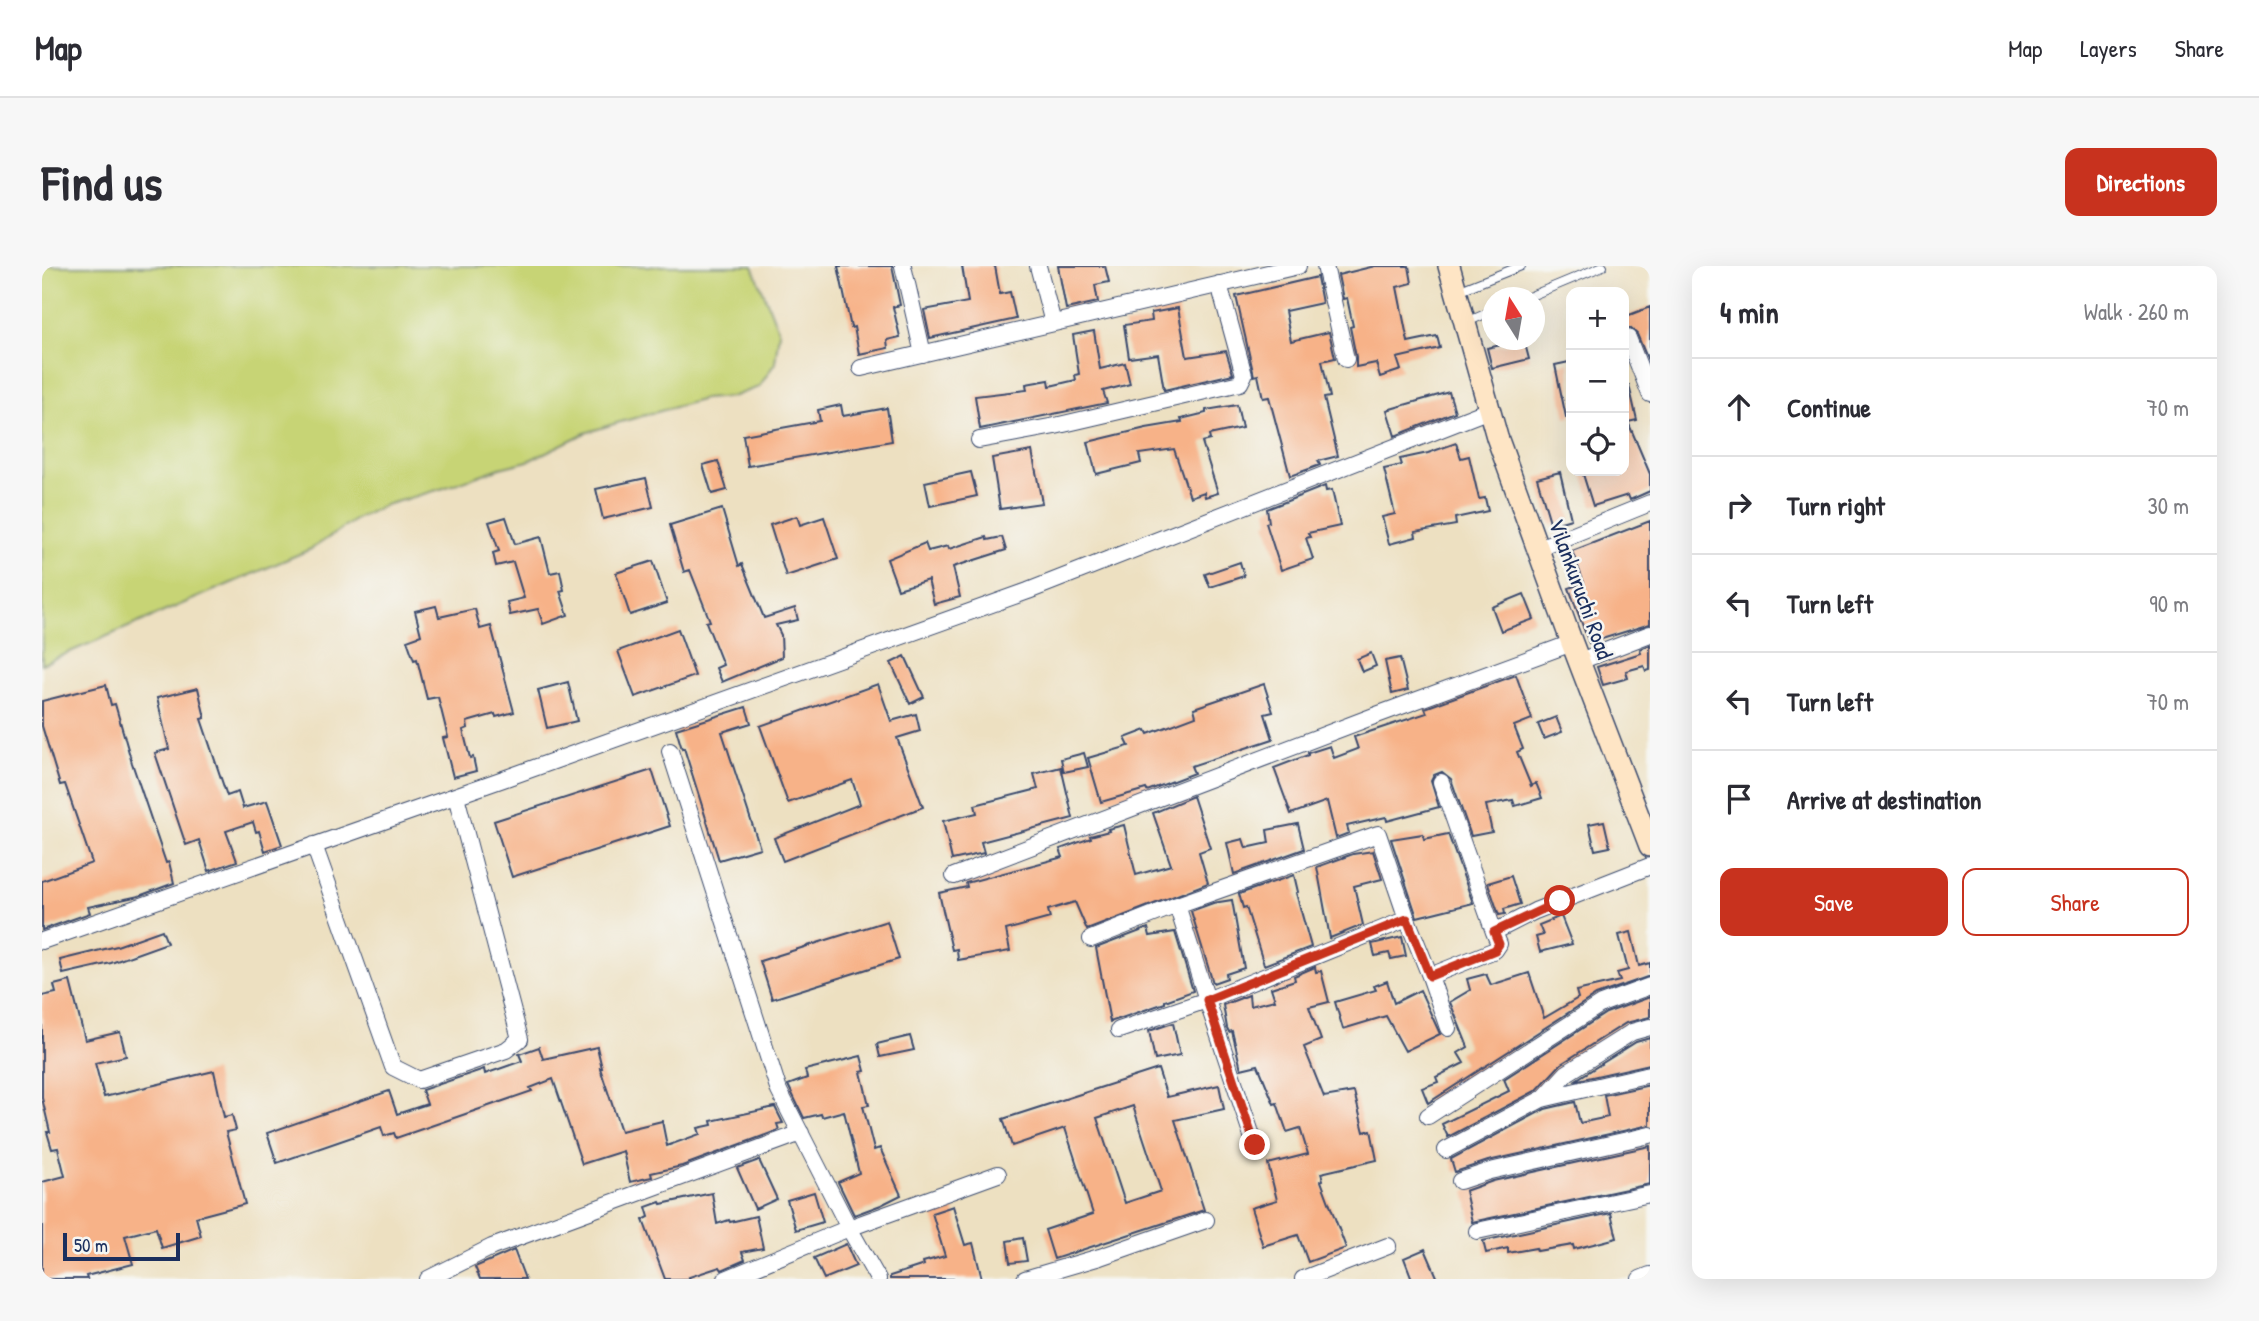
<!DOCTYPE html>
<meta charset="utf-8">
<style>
:root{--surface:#fff;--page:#f7f7f7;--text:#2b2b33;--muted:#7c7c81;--line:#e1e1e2;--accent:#c8321e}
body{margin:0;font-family:"Patrick Hand",sans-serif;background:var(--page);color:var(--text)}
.controls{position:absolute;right:21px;top:21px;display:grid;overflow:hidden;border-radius:14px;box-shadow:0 7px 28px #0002}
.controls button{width:63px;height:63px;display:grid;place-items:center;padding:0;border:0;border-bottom:2px solid var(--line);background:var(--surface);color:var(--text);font:35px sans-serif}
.compass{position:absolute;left:1440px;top:21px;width:63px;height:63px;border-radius:50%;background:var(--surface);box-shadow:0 7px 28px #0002;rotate:349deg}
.scale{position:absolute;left:21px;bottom:18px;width:117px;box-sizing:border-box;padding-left:7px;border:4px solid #1b2f5e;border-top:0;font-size:19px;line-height:24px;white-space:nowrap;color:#1b2f5e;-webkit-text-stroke:5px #f6f6f2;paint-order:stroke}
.stop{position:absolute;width:21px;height:21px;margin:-16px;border:5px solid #c8321e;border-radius:50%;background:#fff}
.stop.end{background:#c8321e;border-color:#fff;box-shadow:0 2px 7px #0008}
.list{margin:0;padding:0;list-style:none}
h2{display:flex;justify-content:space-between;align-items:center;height:91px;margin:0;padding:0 28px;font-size:30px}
h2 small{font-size:23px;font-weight:400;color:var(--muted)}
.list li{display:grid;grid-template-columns:46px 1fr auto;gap:21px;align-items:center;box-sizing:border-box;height:98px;padding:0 28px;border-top:2px solid var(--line)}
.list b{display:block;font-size:26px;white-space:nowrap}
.list em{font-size:23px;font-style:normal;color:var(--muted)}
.actions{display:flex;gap:14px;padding:21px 28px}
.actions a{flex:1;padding:16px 0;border:2px solid var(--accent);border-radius:14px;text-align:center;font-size:24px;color:var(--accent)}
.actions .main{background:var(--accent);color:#fff}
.icon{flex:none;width:38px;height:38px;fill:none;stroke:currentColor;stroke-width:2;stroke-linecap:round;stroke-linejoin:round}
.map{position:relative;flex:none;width:1608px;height:1013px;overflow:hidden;border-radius:14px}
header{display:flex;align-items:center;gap:42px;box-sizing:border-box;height:98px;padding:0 35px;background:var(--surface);border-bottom:2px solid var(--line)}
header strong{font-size:33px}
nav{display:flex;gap:38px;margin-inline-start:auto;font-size:24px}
.intro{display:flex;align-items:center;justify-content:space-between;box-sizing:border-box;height:168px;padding:0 42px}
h1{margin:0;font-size:49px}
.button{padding:18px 32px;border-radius:14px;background:var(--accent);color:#fff;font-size:24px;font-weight:700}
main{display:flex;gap:42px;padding:0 42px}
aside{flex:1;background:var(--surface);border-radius:14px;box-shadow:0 7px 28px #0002}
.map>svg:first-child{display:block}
</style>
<header>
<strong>Map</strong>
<nav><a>Map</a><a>Layers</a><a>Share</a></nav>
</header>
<div class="intro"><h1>Find us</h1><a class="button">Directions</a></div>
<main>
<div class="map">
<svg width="1608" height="1013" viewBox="0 0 1608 1013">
<rect width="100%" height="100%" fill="#f6f6f2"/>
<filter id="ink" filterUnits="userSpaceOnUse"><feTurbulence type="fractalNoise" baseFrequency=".0143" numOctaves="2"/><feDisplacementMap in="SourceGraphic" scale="14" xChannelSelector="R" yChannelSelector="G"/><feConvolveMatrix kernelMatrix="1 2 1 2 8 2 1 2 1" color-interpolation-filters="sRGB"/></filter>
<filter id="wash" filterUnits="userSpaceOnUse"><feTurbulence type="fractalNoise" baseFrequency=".00686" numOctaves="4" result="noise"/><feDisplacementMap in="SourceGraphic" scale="28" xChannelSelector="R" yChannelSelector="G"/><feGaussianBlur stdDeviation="1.57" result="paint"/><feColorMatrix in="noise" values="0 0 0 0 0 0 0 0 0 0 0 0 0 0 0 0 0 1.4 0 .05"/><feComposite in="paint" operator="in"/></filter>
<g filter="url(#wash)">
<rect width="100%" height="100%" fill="#ede0c1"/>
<path fill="#c7d475" stroke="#71826a" stroke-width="2" d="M 0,0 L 711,0 L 737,66 L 733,97 L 717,121 L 689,131 L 662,133 L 575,157 L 543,167 L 486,195 L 458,202 L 399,223 L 343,239 L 316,252 L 269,283 L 0,398 Z"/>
<g id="blocks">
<path fill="#f7b288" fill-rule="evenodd" d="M 796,0 L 850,0 L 858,39 L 851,41 L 858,71 L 845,74 L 846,82 L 817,88 L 812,61 L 809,62 Z
M 920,0 L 953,0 L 958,28 L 968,26 L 974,53 L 888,72 L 882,44 L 926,36 Z
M 1016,0 L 1063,0 L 1067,16 L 1053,19 L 1056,36 L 1024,43 Z
M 1333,0 L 1367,0 L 1370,17 L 1355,21 L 1366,76 L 1395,70 L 1398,82 L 1355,92 L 1359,104 L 1338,111 L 1334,97 L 1314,101 L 1314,91 L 1308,61 L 1311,60 L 1305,32 L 1301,33 L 1296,9 Z
M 1275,11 L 1280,37 L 1243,45 L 1249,75 L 1287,66 L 1293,92 L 1280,95 L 1288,131 L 1282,132 L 1296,190 L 1276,195 L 1278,199 L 1248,210 L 1227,131 L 1221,132 L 1216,109 L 1212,110 L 1194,30 Z
M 1608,41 L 1608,99 L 1595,68 L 1588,62 L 1582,62 L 1582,51 Z
M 1136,42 L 1145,91 L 1184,85 L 1191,108 L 1122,124 L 1116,88 L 1087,92 L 1082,59 L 1110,55 L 1109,47 Z
M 1052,65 L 1058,103 L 1083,97 L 1088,118 L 1061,125 L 1065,137 L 938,163 L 933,130 L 985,124 L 984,118 L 1007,114 L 1008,120 L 1034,114 L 1033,109 L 1037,108 L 1031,69 Z
M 1482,74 L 1487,93 L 1450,102 L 1445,82 Z
M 1527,96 L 1529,151 L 1524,151 L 1513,99 Z
M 1582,119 L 1587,119 L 1595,154 L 1586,156 L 1608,208 L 1608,225 L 1588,234 L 1586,229 L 1551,240 L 1540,205 L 1582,205 Z
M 1407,126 L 1413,146 L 1353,170 L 1345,144 Z
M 799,139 L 801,150 L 845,142 L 850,175 L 706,200 L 701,169 L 778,155 L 776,144 Z
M 1195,139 L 1200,162 L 1167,169 L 1168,174 L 1160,176 L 1176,227 L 1163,231 L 1162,226 L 1148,231 L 1132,183 L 1097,188 L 1099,197 L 1054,208 L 1046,176 L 1104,162 L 1140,156 L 1139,153 L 1164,147 L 1164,144 Z
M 1414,177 L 1419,192 L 1427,190 L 1437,233 L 1443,232 L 1446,245 L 1413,252 L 1414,259 L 1373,266 L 1374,271 L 1347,278 L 1340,251 L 1353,248 L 1342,203 L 1360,199 L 1358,193 L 1386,187 Z
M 990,185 L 1000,237 L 958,243 L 950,192 Z
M 676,195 L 685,224 L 670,228 L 661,199 Z
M 929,206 L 935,230 L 888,240 L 883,216 Z
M 1518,206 L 1529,253 L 1509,259 L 1495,212 Z
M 604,212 L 611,241 L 561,253 L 554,223 Z
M 1283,220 L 1284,225 L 1290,224 L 1298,260 L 1266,267 L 1268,271 L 1264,272 L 1271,293 L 1239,304 L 1224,257 L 1227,256 L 1225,243 Z
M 680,243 L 697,300 L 700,298 L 722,352 L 753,342 L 756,354 L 734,359 L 739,369 L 740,391 L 680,416 L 674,402 L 681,399 L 664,356 L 668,355 L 648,304 L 642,306 L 628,259 Z
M 755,250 L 758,259 L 782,251 L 796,293 L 744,310 L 728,259 Z
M 464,251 L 473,278 L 499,271 L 508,307 L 518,305 L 522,324 L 518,325 L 526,349 L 501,358 L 496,343 L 468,349 L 465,336 L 482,332 L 471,296 L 454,300 L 451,287 L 457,285 L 447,256 Z
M 1608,255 L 1608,358 L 1547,377 L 1527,322 L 1542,317 L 1530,285 Z
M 944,271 L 945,274 L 960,271 L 964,284 L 911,301 L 918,331 L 892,338 L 886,314 L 856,323 L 845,293 L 883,277 L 886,285 L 906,280 L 907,283 Z
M 611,295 L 625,337 L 588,349 L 574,307 Z
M 1198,296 L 1202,310 L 1168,321 L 1163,308 Z
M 1482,328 L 1492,353 L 1459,365 L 1450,341 Z
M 394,340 L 397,351 L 433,343 L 438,363 L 449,360 L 472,446 L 454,451 L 453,448 L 425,456 L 426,462 L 421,464 L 428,492 L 431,491 L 434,505 L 411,511 L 401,472 L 406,471 L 396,431 L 385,433 L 375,393 L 372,394 L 365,374 L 379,369 L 373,345 Z
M 636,363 L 653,410 L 593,431 L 576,385 Z
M 1608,379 L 1608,404 L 1604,405 L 1602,400 L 1584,405 L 1586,412 L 1561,419 L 1555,401 L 1599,387 L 1598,383 Z
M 1329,387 L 1334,400 L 1320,406 L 1315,393 Z
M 863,390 L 882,431 L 868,438 L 849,397 Z
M 1358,392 L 1366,424 L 1350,428 L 1343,395 Z
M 1474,409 L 1490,453 L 1472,460 L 1481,483 L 1475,486 L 1489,520 L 1494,517 L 1500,532 L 1473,540 L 1471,534 L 1444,539 L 1450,566 L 1429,570 L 1409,513 L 1400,506 L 1392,509 L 1389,515 L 1397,541 L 1345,555 L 1344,551 L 1305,560 L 1307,567 L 1294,572 L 1285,535 L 1249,548 L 1232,502 L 1266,489 L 1266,487 L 1288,480 L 1292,492 L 1316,483 L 1312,471 L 1385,447 L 1383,442 Z
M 526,416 L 535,455 L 505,462 L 496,424 Z
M 836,418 L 849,455 L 874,448 L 878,465 L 855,472 L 881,541 L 741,595 L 732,572 L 818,538 L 810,514 L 746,537 L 718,460 Z
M 1222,418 L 1231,446 L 1223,448 L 1231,473 L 1149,500 L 1152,507 L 1105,525 L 1104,523 L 1059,536 L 1046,492 L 1087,480 L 1083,472 L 1104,464 L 1106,468 L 1154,450 L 1152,442 Z
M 64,419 L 69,439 L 73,438 L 90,497 L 124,597 L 127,596 L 132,617 L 97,630 L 46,641 L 48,647 L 0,664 L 0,615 L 50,597 L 23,518 L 18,519 L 0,460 L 0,435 Z
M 156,422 L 163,452 L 159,453 L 185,530 L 196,526 L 201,542 L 225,535 L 240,579 L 223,585 L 217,565 L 214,566 L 211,556 L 184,565 L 195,595 L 167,605 L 157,574 L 144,579 L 113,487 L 127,483 L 115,432 Z
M 704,441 L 709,457 L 680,466 L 718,582 L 677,594 L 642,482 L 640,483 L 634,463 Z
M 1514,451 L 1520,466 L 1502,473 L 1496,458 Z
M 1042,487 L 1046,501 L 1022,506 L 1019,493 Z
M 1019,501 L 1031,552 L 939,576 L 942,587 L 910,594 L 901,555 L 935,547 L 933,539 L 996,523 L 992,508 Z
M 610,504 L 628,560 L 470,611 L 452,555 Z
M 1151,530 L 1168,582 L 1157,586 L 1166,617 L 1045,664 L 1033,636 L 1006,644 L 1008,652 L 964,664 L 968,685 L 916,694 L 915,683 L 910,684 L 897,627 L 925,621 L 924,617 L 1021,591 L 1018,583 L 1049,572 L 1048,570 L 1067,565 L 1066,563 L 1082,559 L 1094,609 L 1129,599 L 1111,547 Z
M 1562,555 L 1568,581 L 1553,584 L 1547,558 Z
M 1256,558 L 1262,583 L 1192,608 L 1185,577 L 1201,573 L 1204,582 L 1227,577 L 1225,564 Z
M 1381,568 L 1382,573 L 1406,568 L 1431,637 L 1375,651 L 1349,573 Z
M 1331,585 L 1340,613 L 1312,620 L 1321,659 L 1288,672 L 1275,601 L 1311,588 Z
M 1252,609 L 1256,626 L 1254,627 L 1269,681 L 1222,699 L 1204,641 L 1201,642 L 1197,628 Z
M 1469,610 L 1478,638 L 1462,643 L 1463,648 L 1457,649 L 1446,617 Z
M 1190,634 L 1202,702 L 1184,708 L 1185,712 L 1171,717 L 1149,645 L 1171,637 Z
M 1519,650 L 1530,678 L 1498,686 L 1494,671 L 1501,669 L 1497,659 Z
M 845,655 L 857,693 L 730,733 L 718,695 Z
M 1106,662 L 1108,670 L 1133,666 L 1151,725 L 1123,735 L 1123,737 L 1068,756 L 1054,682 Z
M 120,664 L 125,677 L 69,697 L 21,708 L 18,694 L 75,680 Z
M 1589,666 L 1597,700 L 1608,697 L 1608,710 L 1554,729 L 1386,837 L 1380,822 L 1396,816 L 1394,811 L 1422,797 L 1416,787 L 1426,781 L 1408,736 L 1428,724 L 1425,713 L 1444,708 L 1449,719 L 1487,707 L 1502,752 L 1536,732 L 1534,725 L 1578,715 L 1575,707 L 1586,704 L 1577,669 Z
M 1360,671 L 1364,690 L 1349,693 L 1347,687 L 1333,690 L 1330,678 Z
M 1273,701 L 1274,706 L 1279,705 L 1287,736 L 1267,741 L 1279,774 L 1262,781 L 1282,831 L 1312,826 L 1322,866 L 1329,864 L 1335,894 L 1279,907 L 1281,914 L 1279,915 L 1304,982 L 1266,996 L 1256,969 L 1221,980 L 1209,942 L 1235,934 L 1226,898 L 1266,888 L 1258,862 L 1245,866 L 1235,837 L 1232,838 L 1216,799 L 1199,803 L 1190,765 L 1187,766 L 1185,762 L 1181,739 L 1207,729 L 1208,740 L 1233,734 L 1229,722 L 1253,714 L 1252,710 Z
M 28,715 L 43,774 L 78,766 L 84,790 L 53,797 L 62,831 L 172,805 L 182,851 L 190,849 L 194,864 L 184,866 L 203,938 L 154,951 L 159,970 L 120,982 L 114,962 L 83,970 L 91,998 L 44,1010 L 45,1013 L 0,1013 L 0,916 L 23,910 L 16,882 L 10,883 L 5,866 L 8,866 L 0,832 L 0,730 L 14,727 L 12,719 Z
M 1345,715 L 1352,737 L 1378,724 L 1398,768 L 1363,785 L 1344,750 L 1301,763 L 1293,736 L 1334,724 L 1332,720 Z
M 1608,731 L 1608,751 L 1584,757 L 1519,798 L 1495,824 L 1406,871 L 1400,858 L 1467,825 L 1462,813 L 1564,747 Z
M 1131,757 L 1138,789 L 1113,794 L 1107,765 Z
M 868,770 L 872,784 L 838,791 L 835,778 Z
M 1608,772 L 1608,798 L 1532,815 L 1594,776 Z
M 497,781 L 501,793 L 555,781 L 560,802 L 558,802 L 579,865 L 620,855 L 625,880 L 658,868 L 656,862 L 670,859 L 669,855 L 733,841 L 741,857 L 735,858 L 737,864 L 640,900 L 609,907 L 610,911 L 605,912 L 588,916 L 581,885 L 540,898 L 511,813 L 488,822 L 490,825 L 354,872 L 352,867 L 342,870 L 339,861 L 235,897 L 225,867 L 347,825 L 355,848 L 385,838 L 380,824 L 442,803 L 443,808 L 480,795 L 477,788 Z
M 819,790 L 823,805 L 819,806 L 827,839 L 821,840 L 832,884 L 838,882 L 859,929 L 839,939 L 812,949 L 796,916 L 817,907 L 802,845 L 780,851 L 779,848 L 762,852 L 746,819 L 765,812 L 763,804 Z
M 1116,803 L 1125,831 L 1177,819 L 1182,843 L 1133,854 L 1162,944 L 1012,993 L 1003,964 L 1051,948 L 1023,862 L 970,880 L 961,853 ZM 1091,840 L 1119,925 L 1083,937 L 1055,852 Z
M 1608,819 L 1608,859 L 1446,895 L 1413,906 L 1409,893 L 1503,843 L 1533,836 L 1538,857 L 1566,851 L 1562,829 Z
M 1608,880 L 1608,918 L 1430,956 L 1423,925 L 1451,915 Z
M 717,894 L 735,933 L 713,943 L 695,902 Z
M 772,926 L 781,956 L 754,964 L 745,934 Z
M 670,927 L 675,958 L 687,954 L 688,956 L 714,950 L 721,982 L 700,986 L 703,994 L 680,1004 L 678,1001 L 647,1011 L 648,1013 L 623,1013 L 601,954 L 607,951 L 604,941 L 618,936 L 619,938 Z
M 911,940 L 923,979 L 931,977 L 940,1013 L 848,1013 L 848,1010 L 882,999 L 881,996 L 903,990 L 890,947 Z
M 1569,947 L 1575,972 L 1532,983 L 1531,979 L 1495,985 L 1494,982 L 1466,987 L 1466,982 L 1444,987 L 1441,975 Z
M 981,972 L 985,995 L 968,997 L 965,975 Z
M 804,978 L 814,1000 L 782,1013 L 772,992 Z
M 1383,983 L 1396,1013 L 1370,1013 L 1362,992 Z
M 472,984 L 483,1013 L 438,1013 L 433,1001 Z"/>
</g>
</g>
<g filter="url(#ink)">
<use href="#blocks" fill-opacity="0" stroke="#3a4a6d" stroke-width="2"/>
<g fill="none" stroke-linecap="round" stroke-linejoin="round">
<defs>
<path id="service" d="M 1416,25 L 1479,0
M 1484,32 L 1561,0
M 1425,56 L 1450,45"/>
<path id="minor" d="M 861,0 L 881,88
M 996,0 L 1011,57
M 1283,0 L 1304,93
M 1586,72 L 1608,128
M 819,102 L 1256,0
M 937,174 L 1013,160 L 1198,117 L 1202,109 L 1177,18
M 1497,282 L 1608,237
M 1538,395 L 1608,368
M 628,485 L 737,825 L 807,962 L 836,1013
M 1399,516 L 1452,666
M 272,579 L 351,801 L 377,814 L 464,784 L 478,773 L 414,530
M 912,610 L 1332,450 L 1530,377
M 1365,653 L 1165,734 L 1135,639 L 1336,568 L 1365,653 L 1388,710 L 1453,684 L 1457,678 L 1452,666 L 1493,645 L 1608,600
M 1049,673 L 1135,639
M 0,675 L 467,511 L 986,325 L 1447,144
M 1388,710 L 1406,762
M 1077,764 L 1165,734 L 1213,879
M 1501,833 L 1525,807 L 1590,766 L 1608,761
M 1386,850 L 1559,738 L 1608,720
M 1404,884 L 1500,833 L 1608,808
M 1418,915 L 1448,905 L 1608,869
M 1435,965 L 1608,928
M 386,1013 L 450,981 L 759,867
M 684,1013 L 807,962 L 956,908
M 983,1013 L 1058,991 L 1164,954
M 1261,1013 L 1346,980
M 1598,1013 L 1608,1009"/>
<path id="secondary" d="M 1407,0 L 1455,171 L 1530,377 L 1608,580"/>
</defs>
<use href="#service" stroke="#3a4a6d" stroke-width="10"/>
<use href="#minor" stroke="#3a4a6d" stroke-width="18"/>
<use href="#secondary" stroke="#3a4a6d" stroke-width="24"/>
<use href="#service" stroke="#fff" stroke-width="8"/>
<use href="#minor" stroke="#fff" stroke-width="16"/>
<use href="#secondary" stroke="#fee5c5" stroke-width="21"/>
</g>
</g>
<g fill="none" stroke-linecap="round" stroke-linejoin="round" filter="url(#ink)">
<path stroke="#c8321e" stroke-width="9" d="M 1213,879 L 1165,734 L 1365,653 L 1388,710 L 1453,684 L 1457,678 L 1452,666 L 1518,635"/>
</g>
<g text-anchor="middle" stroke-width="5" stroke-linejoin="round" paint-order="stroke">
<g font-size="23" fill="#1b2f5e" stroke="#f6f6f2">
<text transform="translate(1539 323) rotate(70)" y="8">Vilankuruchi Road</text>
</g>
</g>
</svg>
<div class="controls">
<button>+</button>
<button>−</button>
<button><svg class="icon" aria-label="locate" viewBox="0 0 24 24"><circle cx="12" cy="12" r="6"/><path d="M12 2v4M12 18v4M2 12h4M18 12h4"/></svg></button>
</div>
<svg class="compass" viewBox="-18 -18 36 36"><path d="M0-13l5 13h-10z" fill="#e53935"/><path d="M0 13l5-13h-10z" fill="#7c7c81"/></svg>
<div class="scale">50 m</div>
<div class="stop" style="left:1518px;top:635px"></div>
<div class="stop end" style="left:1213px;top:879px"></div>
</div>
<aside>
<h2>4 min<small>Walk · 260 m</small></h2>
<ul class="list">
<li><svg class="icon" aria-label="ahead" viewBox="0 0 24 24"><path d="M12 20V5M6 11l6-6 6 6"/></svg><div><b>Continue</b></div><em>70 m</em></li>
<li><svg class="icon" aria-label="right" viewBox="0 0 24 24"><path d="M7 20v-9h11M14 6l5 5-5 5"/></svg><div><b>Turn right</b></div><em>30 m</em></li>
<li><svg class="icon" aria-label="left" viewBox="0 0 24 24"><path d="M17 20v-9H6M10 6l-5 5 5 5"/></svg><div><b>Turn left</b></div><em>90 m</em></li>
<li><svg class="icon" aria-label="left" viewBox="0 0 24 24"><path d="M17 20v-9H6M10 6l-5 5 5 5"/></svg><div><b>Turn left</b></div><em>70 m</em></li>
<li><svg class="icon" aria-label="arrive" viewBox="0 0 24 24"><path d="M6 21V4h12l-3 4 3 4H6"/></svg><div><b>Arrive at destination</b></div></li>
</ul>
<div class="actions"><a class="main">Save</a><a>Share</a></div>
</aside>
</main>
